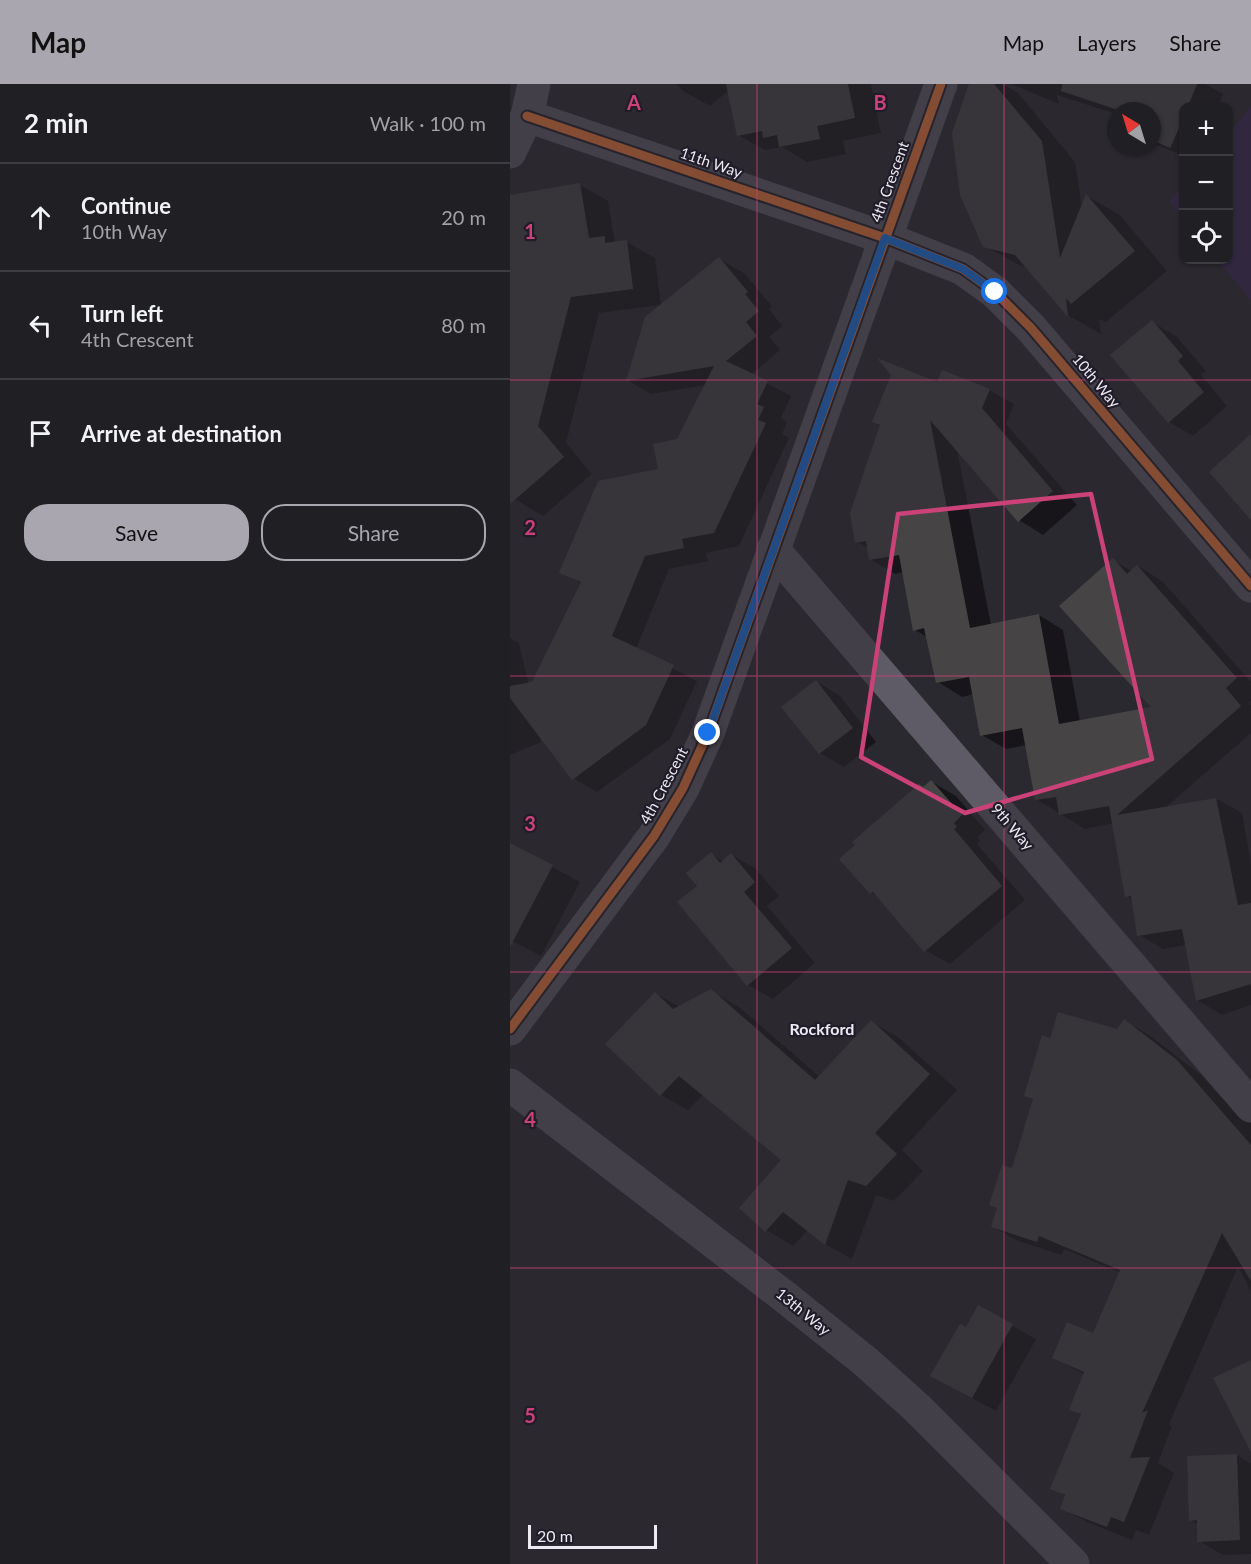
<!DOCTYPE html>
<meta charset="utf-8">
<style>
:root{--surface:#201f24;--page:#2d2c31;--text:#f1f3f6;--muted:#a2a2a6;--line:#3d3d41;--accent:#a9a6af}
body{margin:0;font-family:Lato,sans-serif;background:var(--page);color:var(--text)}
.controls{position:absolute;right:18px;top:18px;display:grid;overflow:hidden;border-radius:12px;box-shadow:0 2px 4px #0004}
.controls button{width:54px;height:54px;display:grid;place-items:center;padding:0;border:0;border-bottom:2px solid var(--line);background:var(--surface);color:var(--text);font:30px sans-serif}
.compass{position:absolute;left:597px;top:18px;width:54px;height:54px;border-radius:50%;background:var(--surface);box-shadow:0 2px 4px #0004;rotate:322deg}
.scale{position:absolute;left:18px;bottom:15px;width:129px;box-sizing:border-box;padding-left:6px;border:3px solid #edeaf3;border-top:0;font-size:16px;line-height:21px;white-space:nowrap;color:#edeaf3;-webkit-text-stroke:4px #211c29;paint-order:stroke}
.stop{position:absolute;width:18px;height:18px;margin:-14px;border:4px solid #1a73e8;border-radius:50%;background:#fff}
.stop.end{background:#1a73e8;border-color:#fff;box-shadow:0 2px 6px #0008}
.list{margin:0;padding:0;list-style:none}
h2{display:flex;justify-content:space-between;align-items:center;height:78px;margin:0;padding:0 24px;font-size:26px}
h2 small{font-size:20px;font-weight:400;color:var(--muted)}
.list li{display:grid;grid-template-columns:39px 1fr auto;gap:18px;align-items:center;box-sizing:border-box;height:108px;padding:0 24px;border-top:2px solid var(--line)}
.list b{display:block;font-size:22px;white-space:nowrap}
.list p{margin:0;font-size:20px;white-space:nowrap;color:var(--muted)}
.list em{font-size:20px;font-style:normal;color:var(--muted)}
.actions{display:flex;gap:12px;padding:18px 24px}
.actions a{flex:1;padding:14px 0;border:2px solid var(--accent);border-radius:24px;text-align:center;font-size:21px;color:var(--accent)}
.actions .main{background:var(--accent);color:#111}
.icon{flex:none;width:33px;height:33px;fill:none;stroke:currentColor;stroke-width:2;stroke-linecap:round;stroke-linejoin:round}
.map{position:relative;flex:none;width:741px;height:1480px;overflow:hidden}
header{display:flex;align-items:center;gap:36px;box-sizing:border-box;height:84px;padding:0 30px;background:var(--accent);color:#111}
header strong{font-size:28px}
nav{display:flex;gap:33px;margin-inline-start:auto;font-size:21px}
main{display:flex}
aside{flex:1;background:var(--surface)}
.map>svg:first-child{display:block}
</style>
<header>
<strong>Map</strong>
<nav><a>Map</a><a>Layers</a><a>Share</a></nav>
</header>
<main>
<aside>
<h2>2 min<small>Walk · 100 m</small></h2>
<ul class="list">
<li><svg class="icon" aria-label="ahead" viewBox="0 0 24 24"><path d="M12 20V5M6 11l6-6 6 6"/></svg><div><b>Continue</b><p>10th Way</p></div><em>20 m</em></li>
<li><svg class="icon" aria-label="left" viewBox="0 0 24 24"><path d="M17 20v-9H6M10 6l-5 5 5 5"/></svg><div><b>Turn left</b><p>4th Crescent</p></div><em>80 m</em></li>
<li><svg class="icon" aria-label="arrive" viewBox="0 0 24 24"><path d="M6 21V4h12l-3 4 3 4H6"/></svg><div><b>Arrive at destination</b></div></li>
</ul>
<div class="actions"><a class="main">Save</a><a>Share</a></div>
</aside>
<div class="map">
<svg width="741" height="1480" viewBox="0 0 741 1480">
<rect width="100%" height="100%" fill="#2b2930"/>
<path fill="#382654" d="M 741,23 L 741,216 L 708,176 L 718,176 L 719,49 Z
M 673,101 L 673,134 L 659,117 Z"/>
<path fill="#0007" d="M 167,0 L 361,0 L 371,49 L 333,57 L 336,70 L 297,78 L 272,63 L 255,66 L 228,51 L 219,6 L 200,22 L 173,7 Z
M 472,0 L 492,0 L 508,9 L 565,78 L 572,123 L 577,112 L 610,131 L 657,187 L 596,238 L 589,235 L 591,250 L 559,232 L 518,184 L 509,181 L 475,162 Z
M 501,0 L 695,0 L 713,10 L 708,22 L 674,22 L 674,72 L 642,59 L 642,27 L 606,27 L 606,30 L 547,11 L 549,20 Z
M 70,101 L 98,117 L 105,159 L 117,158 L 145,174 L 151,221 L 89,229 L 56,359 L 82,390 L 33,432 L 5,415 L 0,409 L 0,138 Z
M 209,175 L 234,189 L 262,222 L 259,225 L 272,242 L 259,253 L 270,266 L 241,291 L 281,312 L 271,334 L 277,338 L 272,350 L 279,354 L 229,462 L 196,469 L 198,477 L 159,485 L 126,565 L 187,597 L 160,655 L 87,708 L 63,694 L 29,650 L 31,658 L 0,671 L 0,554 L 9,559 L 20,606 L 72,500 L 51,488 L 150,386 L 168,357 L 197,301 L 141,310 L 117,296 Z
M 642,238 L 666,252 L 696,287 L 691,291 L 717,322 L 683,352 L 659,338 Z
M 427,300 L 479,306 L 504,320 L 496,340 L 567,421 L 533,451 L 509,436 L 447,365 L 481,541 L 529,531 L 553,546 L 570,638 L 643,624 L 603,476 L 622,487 L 628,482 L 652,497 L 741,598 L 741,617 L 739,619 L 741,621 L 741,649 L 655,724 L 707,715 L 732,729 L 741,779 L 741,921 L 712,931 L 687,916 L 676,861 L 653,865 L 629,851 L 623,816 L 617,812 L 604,739 L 575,745 L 526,715 L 517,661 L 496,665 L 472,651 L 464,610 L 452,613 L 428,598 L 417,553 L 405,546 L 393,488 L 385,490 L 360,475 L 358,464 L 347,458 L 371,342 L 364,338 Z
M 306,597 L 330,612 L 366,658 L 334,683 L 310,669 Z
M 422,698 L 446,712 L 475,746 L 467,753 L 470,757 L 467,760 L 515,816 L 440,880 L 415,866 L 372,815 L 361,809 L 347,762 Z
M 0,760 L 70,798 L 31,872 L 0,856 Z
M 201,770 L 214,778 L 222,771 L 246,785 L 269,812 L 257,822 L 305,879 L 263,915 L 238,901 L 189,802 Z
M 201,907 L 229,923 L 310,993 L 361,938 L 388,953 L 447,1006 L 392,1066 L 413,1087 L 384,1117 L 366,1111 L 342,1175 L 315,1160 L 298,1146 L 283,1162 L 256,1146 L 273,1076 L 194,1010 L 178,1026 L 151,1011 L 145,909 L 170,923 Z
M 615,937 L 639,951 L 692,992 L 711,1013 L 729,1023 L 741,1037 L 741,1207 L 728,1183 L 659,1340 L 662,1342 L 648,1379 L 664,1389 L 639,1451 L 626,1446 L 622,1456 L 577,1438 L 552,1424 L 556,1413 L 542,1404 L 572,1332 L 561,1325 L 574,1290 L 544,1274 L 584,1251 L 611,1189 L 554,1165 L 552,1171 L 508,1157 L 483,1143 L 503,1086 L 525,1017 L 516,1012 L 541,956 L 607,947 Z
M 469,1223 L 526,1255 L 486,1327 L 447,1306 L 456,1245 Z
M 727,1371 L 741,1380 L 741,1470 L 713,1471 L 689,1457 L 689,1441 L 680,1436 Z"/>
<path fill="#464445" d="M 216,0 L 338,0 L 345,34 L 307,42 L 310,55 L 269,63 L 267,51 L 253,54 L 252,47 L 227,52 Z
M 459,0 L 484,0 L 532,57 L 550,174 L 576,110 L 625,167 L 561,220 L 556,214 L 558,233 L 505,171 L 473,163 L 450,111 L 442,49 Z
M 552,0 L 687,0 L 678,22 L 674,22 L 674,33 L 660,64 L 642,56 L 642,27 L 611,27 L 551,7 Z
M 70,99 L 79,154 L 95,152 L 95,159 L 117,156 L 123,205 L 61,213 L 28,342 L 54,373 L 0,420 L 0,111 Z
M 209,173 L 238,208 L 235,210 L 249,227 L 236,238 L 247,252 L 216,277 L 258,297 L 247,320 L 254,323 L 248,336 L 256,339 L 204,449 L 172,455 L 174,464 L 135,472 L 102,552 L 164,581 L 136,641 L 62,696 L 0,614 L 0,602 L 22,598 L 71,498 L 49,489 L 88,397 L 148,385 L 143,360 L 167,355 L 204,282 L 116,297 L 135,233 Z
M 642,236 L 673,272 L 668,277 L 694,308 L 658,339 L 600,271 Z
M 367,274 L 427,298 L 432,286 L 480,305 L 472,324 L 543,407 L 508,438 L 420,336 L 460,544 L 529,530 L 549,640 L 641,623 L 549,522 L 603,474 L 617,490 L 627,481 L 727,594 L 716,604 L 731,622 L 607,731 L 706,714 L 728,821 L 741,819 L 741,900 L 686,917 L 672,845 L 627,852 L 621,812 L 615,813 L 599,722 L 549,731 L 546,713 L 525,716 L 512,644 L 470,652 L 459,593 L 426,599 L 414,544 L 403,547 L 389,471 L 359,476 L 356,457 L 345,459 L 340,429 L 370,341 L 362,338 L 381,291 Z
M 741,350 L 741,436 L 699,388 Z
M 306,596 L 343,644 L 309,670 L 271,623 Z
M 421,696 L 452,731 L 444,739 L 447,743 L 444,745 L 492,802 L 414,868 L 363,808 L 360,810 L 329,775 L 345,761 L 342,758 L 409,700 L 413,703 Z
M 0,759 L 43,781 L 0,863 Z
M 201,768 L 210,779 L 221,769 L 245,798 L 234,808 L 282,864 L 237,902 L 167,818 L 187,802 L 176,789 Z
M 201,905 L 305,996 L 361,936 L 420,990 L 365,1049 L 387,1070 L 356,1102 L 338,1096 L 315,1161 L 273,1128 L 255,1148 L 229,1124 L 271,1076 L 169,992 L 150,1012 L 95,960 L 145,908 L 163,925 Z
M 548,928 L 607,945 L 614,935 L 667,976 L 741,1061 L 741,1197 L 712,1149 L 632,1329 L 638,1326 L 620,1374 L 640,1373 L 614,1438 L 601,1433 L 597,1443 L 550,1425 L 555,1411 L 540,1405 L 571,1330 L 559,1326 L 574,1288 L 542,1274 L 557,1238 L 583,1249 L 610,1186 L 529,1152 L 527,1158 L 481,1143 L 487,1124 L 479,1121 L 492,1081 L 502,1084 L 523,1015 L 514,1012 L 532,951 L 540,954 Z
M 468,1221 L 503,1240 L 462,1314 L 420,1292 L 450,1240 L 456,1243 Z
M 741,1276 L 741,1368 L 703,1294 Z
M 727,1370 L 730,1456 L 687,1458 L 687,1436 L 679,1437 L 677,1372 Z"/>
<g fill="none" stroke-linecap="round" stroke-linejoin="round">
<path stroke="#5e5a66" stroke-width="33" d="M 17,32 L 375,154 L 453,185 L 485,208 L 521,244 L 741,502
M 0,68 L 17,32 L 24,0
M 263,465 L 741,1022
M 0,945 L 144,752 L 173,704 L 198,649 L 431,0
M 0,1001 L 275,1213 L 356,1278 L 407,1324 L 563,1480"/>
<defs>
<path id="cycleway" d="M 17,32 L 375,154 L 453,185 L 485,208 L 521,244 L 741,502
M 0,945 L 144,752 L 173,704 L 198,649 L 431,0"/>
</defs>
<use href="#cycleway" stroke="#211c29" stroke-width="13"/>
<use href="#cycleway" stroke="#f07635" stroke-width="9"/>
</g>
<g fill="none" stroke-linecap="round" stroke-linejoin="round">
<path stroke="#1a73e8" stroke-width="8" d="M 198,649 L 375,154 L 453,185 L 485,208"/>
</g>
<path d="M0 0H741V1480H0ZM 581,410 L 642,675 L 455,729 L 351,673 L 388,430 Z" fill="#2b2930" fill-opacity=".55" fill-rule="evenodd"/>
<path fill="none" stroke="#cb4279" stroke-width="4.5" stroke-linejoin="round" d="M 581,410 L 642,675 L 455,729 L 351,673 L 388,430 Z"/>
<path fill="none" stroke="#cb4279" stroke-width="1.5" stroke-opacity="0.55" d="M 247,0 L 247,1480M 494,0 L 494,1480M 0,296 L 741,296M 0,592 L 741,592M 0,888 L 741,888M 0,1184 L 741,1184"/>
<g text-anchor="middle" stroke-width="4.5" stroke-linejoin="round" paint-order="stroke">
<g font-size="15" fill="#edeaf3" stroke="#211c29">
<text transform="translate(201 79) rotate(19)" y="5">11th Way</text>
<text transform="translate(380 98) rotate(-70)" y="5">4th Crescent</text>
<text transform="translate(586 297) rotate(50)" y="5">10th Way</text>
<text transform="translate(154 702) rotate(-62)" y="5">4th Crescent</text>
<text transform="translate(502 743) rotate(49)" y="5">9th Way</text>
<text transform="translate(293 1228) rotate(39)" y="5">13th Way</text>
</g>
<g font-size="16" font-weight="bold" fill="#edeaf3" stroke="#211c29">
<text x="312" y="951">Rockford</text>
</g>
</g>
<g font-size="20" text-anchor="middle" font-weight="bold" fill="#cb4279" stroke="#211c29" stroke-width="4.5" stroke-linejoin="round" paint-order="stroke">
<text x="124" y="26">A</text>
<text x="370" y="26">B</text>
<text x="20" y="155">1</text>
<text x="20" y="451">2</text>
<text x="20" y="747">3</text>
<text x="20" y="1043">4</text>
<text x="20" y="1339">5</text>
</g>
</svg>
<div class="controls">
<button>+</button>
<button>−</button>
<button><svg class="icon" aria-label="locate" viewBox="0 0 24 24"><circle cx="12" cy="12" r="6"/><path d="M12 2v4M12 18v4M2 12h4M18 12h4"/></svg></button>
</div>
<svg class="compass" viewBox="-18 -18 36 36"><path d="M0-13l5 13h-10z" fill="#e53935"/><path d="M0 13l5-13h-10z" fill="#a2a2a6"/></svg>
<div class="scale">20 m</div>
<div class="stop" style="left:485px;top:208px"></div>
<div class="stop end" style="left:198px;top:649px"></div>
</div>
</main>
